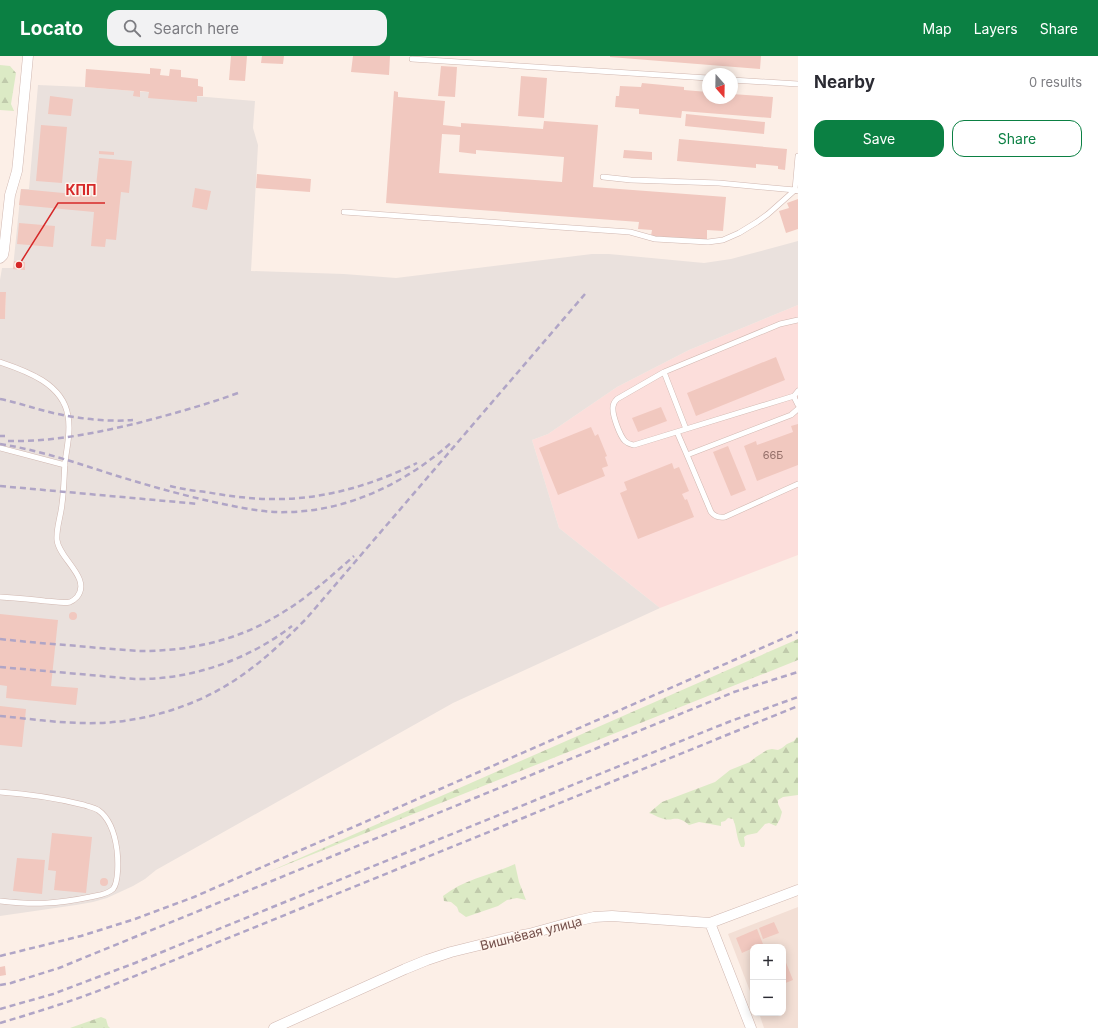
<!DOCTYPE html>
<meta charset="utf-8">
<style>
:root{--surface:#fff;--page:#f2f2f3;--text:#2b2b33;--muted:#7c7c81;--line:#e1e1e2;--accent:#0b8043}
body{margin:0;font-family:Inter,sans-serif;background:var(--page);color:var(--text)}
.controls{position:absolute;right:12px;bottom:12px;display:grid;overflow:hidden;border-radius:8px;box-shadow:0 2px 10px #0003}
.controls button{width:36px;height:36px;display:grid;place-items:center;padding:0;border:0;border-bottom:1px solid var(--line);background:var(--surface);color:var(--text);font:20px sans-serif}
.compass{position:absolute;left:702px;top:12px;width:36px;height:36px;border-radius:50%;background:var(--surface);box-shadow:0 2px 10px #0003;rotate:160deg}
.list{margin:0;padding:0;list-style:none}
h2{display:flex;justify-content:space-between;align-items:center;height:52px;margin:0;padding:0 16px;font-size:17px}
h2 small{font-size:13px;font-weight:400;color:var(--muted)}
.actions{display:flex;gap:8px;padding:12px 16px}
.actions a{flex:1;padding:9px 0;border:1px solid var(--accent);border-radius:12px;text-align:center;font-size:14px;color:var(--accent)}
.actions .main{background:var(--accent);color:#fff}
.icon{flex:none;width:22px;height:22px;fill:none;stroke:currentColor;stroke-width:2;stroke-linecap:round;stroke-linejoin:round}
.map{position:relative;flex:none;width:798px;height:972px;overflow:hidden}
header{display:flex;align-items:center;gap:24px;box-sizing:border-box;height:56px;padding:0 20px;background:var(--accent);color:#fff}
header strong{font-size:19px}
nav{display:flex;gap:22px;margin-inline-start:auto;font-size:14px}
.search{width:280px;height:36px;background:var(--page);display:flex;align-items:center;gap:10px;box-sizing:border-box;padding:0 14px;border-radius:12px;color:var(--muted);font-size:15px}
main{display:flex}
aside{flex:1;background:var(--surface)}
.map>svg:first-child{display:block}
</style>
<header>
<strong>Locato</strong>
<div class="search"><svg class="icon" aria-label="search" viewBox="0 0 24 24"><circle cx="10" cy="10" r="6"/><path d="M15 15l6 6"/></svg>Search here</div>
<nav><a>Map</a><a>Layers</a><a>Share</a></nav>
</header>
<main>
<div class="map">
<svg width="798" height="972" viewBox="0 0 798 972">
<defs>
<pattern id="forest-firs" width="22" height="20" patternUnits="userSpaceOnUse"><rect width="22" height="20" fill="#dceac5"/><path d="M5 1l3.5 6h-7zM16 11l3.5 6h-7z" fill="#c0caab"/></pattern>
</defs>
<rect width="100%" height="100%" fill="#fcefe7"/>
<path fill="#f3dfd5" d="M 798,851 L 798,972 L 764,972 L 759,957 L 783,957 L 783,891 L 753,891 L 753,943 L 728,878 Z"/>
<path fill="#fcdedb" d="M 798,249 L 798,499 L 660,552 L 559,472 L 532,384 L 548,378 L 617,331 L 689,294 Z"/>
<path fill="#eae1dd" d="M 38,29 L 85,31 L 255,45 L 253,72 L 258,89 L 251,215 L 344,218 L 396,222 L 592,198 L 609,198 L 704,207 L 731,203 L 798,185 L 798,249 L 689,294 L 617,331 L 548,378 L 532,384 L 559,472 L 660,552 L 453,647 L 156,814 L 145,823 L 133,830 L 107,842 L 93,846 L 76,849 L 0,860 L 0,263 L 5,263 L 6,236 L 0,236 L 0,224 L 2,212 L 13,212 L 21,133 L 29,133 Z"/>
<path fill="url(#forest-firs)" d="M 0,9 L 10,10 L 16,17 L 11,48 L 14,55 L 0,54 Z
M 798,583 L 798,604 L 266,817 Z
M 797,681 L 798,682 L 798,739 L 783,741 L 778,744 L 778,748 L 782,756 L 780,763 L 776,770 L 769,767 L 765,768 L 757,777 L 747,779 L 744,781 L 745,788 L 744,791 L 741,791 C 736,781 737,772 733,763 L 728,762 L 725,765 L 721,766 L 721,770 L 699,766 L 689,769 C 675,757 674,767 661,762 C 657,761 653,758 649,757 L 662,746 L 715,726 L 730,714 L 750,706 L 756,701 L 767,694 L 772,693 L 778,694 L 782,692 L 787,688 L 794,685 Z
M 515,808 L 519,826 L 526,844 L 517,842 L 507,844 L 498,850 L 466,861 L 459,856 L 457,851 L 451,846 L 444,845 L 443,840 C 464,823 491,819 515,808 Z
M 101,961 L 106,963 L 108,970 L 110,972 L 70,972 Z"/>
<path fill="#f1c8bf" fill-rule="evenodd" d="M 231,0 L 247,0 L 245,25 L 229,24 Z
M 262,0 L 284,0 L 283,8 L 261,7 Z
M 353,0 L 390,0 L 389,19 L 351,16 Z
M 610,0 L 761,0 L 760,13 L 610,1 Z
M 441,10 L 457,11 L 455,41 L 438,40 Z
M 150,12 L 161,13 L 160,19 L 169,20 L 170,13 L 181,14 L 181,21 L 198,23 L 198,30 L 203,31 L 203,40 L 197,40 L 197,46 L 148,42 L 149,36 L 140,35 L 140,41 L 133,40 L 134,35 L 85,31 L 86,13 L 150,18 Z
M 521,20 L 547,22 L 544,62 L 518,60 Z
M 642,27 L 684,31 L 684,34 L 708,36 L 708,42 L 732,42 L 732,38 L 773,41 L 771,62 L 682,55 L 681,62 L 639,58 L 639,53 L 615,51 L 616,40 L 619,40 L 620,30 L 641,31 Z
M 394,35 L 398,36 L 398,41 L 445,45 L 443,69 L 461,71 L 461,67 L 543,73 L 544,65 L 598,69 L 593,131 L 726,141 L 723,175 L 707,174 L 707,184 L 651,180 L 652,174 L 638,173 L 639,166 L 386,147 ZM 442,78 L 460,79 L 459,96 L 476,98 L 476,94 L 564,101 L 562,126 L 439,117 Z
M 50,40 L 73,43 L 71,60 L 48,58 Z
M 686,58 L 765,66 L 764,78 L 685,70 Z
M 41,69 L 67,71 L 62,127 L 36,125 Z
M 679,83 L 787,93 L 785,114 L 778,113 L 778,110 L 756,108 L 756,112 L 677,105 Z
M 624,94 L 652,96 L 652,104 L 623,102 Z
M 99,95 L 114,96 L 114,99 L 99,98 Z
M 99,102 L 132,105 L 129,137 L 121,136 L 116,184 L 106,183 L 105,191 L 91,190 L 94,156 L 19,149 L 21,133 L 95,140 Z
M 257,118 L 311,123 L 310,136 L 256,132 Z
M 195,132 L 211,135 L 207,154 L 192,151 Z
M 798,143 L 798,173 L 786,177 L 779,155 L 789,152 L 787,147 Z
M 19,167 L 55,170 L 53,191 L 17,188 Z
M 14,205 L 25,206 L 25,214 L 13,213 Z
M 0,236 L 6,236 L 5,263 L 0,263 Z
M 776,301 L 785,324 L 696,360 L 687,337 Z
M 661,351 L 667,365 L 638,376 L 632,362 Z
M 798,368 L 798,409 L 757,425 L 744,390 L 756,385 L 757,389 L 793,376 L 791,370 Z
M 591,371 L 595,380 L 598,378 L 607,400 L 605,401 L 608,410 L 602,412 L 605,420 L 558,439 L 539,392 Z
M 728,390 L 746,434 L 731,440 L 713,396 Z
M 672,407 L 674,413 L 679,411 L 689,435 L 682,438 L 685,444 L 687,443 L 694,461 L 638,483 L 620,437 L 627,434 L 624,426 Z
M69 560a4 4 0 1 1 8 0a4 4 0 1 1-8 0Z
M 0,558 L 58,564 L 51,630 L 78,632 L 76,649 L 6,642 L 7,630 L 0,629 Z
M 0,650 L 26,653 L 22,691 L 0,689 Z
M 52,777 L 92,781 L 86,837 L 54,834 L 56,815 L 48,814 Z
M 17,802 L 45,804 L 42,838 L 13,835 Z
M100 826a4 4 0 1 1 8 0a4 4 0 1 1-8 0Z
M 774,866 L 779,877 L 763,883 L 759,872 Z
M 757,873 L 763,888 L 756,891 L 753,891 L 753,892 L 742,897 L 736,882 Z
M 783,899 L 793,924 L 783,928 Z
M 5,910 L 6,919 L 0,920 L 0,911 Z"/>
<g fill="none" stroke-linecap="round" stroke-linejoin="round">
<defs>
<path id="lane" d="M 412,3 L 708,22
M 732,24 L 798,28
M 603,121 L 631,124 L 719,127 L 795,134 L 798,100
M 344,156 L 630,176 L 655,183 L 708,186 L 723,184 L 739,177 L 757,166 L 768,158 L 795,134 L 798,135
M 798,264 L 780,268 L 664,316 L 617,343 C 615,345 613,348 613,351 C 612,359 620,380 625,385 C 628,388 630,388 634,389 L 794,340 L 798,335
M 0,306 C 27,315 63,328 68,360 C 71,375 67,391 65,406 C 64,420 64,434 62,448 C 61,460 56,472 57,484 C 59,503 92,522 77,541 C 75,543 73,545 70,546 C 62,548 53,545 45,545 C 30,543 15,542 0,541
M 664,316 L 686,373
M 794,340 L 795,343 L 798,349
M 677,376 L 687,399 L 791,359 L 798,353
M 0,392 L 65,409
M 687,399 L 711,456 C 715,461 719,462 725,461 L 798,428
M 0,736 C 29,738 56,742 84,749 C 89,751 93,751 98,754 C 111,763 115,779 117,794 C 118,803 119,826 113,833 C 107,839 98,839 90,841 C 57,848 34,849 0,845"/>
<path id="street" d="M 0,202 L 3,199 L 4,194 L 10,139 L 17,115 L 18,106 L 28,0
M 710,867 L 751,972
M 274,972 L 405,913 L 427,904 L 451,896 L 512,881 L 529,878 L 576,865 L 594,861 L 612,860 L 710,867 L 798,834"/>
</defs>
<use href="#lane" stroke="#d0b7b0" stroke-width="6"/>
<use href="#street" stroke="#d0b7b0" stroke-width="11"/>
<use href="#lane" stroke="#fff" stroke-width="5"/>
<use href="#street" stroke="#fff" stroke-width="10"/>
<path stroke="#b0a5c6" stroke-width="2.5" stroke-dasharray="6 4" stroke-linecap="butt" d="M 0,343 C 20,347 38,354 58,358 C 82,363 108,366 133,364
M 0,380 L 5,380
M 8,385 C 52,386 96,377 138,367 C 172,358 205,349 238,337
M 0,388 C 38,394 74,406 111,418 C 150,430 188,441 228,449 C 248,453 268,457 288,456 C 349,455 407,426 452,386
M 0,430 L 199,448
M 170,430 C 182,433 194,435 206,436 C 228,440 250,443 273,443 C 322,444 373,429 417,407
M 0,583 C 26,586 52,588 78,590 C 99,592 121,594 142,595 C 187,595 236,585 275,561 C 304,545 329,522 354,500
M 0,611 L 135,623 C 191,624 248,604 292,570
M 0,660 C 32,663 65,668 97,667 C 143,666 193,651 232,626 C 259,609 283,586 306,563 L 585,238
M 0,900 L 81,880 L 135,863 L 194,841 L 798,576
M 0,929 L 11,927 L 59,912 L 734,636 L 798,616
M 0,953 L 53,938 L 135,907 L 671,689 L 731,665 L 798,641
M 0,967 C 37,956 73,945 108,931 L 798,650"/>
</g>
<g text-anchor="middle" stroke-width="3" stroke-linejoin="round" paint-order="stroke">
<g font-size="11" fill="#946f69">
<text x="773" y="403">66Б</text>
</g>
<g font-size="13" fill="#75514c" stroke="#fff4ed">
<text transform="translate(531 877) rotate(-14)" y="5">Вишнёвая улица</text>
</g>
</g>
<path fill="none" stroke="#d62828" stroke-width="1.5" d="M19 209L58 147H105"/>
<circle fill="#d62828" stroke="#fff4ed" stroke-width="1.5" cx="19" cy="209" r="4"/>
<g font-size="14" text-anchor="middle" font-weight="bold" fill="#d62828" stroke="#fff4ed" stroke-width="3" stroke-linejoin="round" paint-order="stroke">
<text x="81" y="139">КПП</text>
</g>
</svg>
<div class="controls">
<button>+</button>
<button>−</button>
</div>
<svg class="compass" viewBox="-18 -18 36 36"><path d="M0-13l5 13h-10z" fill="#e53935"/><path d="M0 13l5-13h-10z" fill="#7c7c81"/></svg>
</div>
<aside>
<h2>Nearby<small>0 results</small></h2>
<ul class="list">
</ul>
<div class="actions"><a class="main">Save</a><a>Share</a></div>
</aside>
</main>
